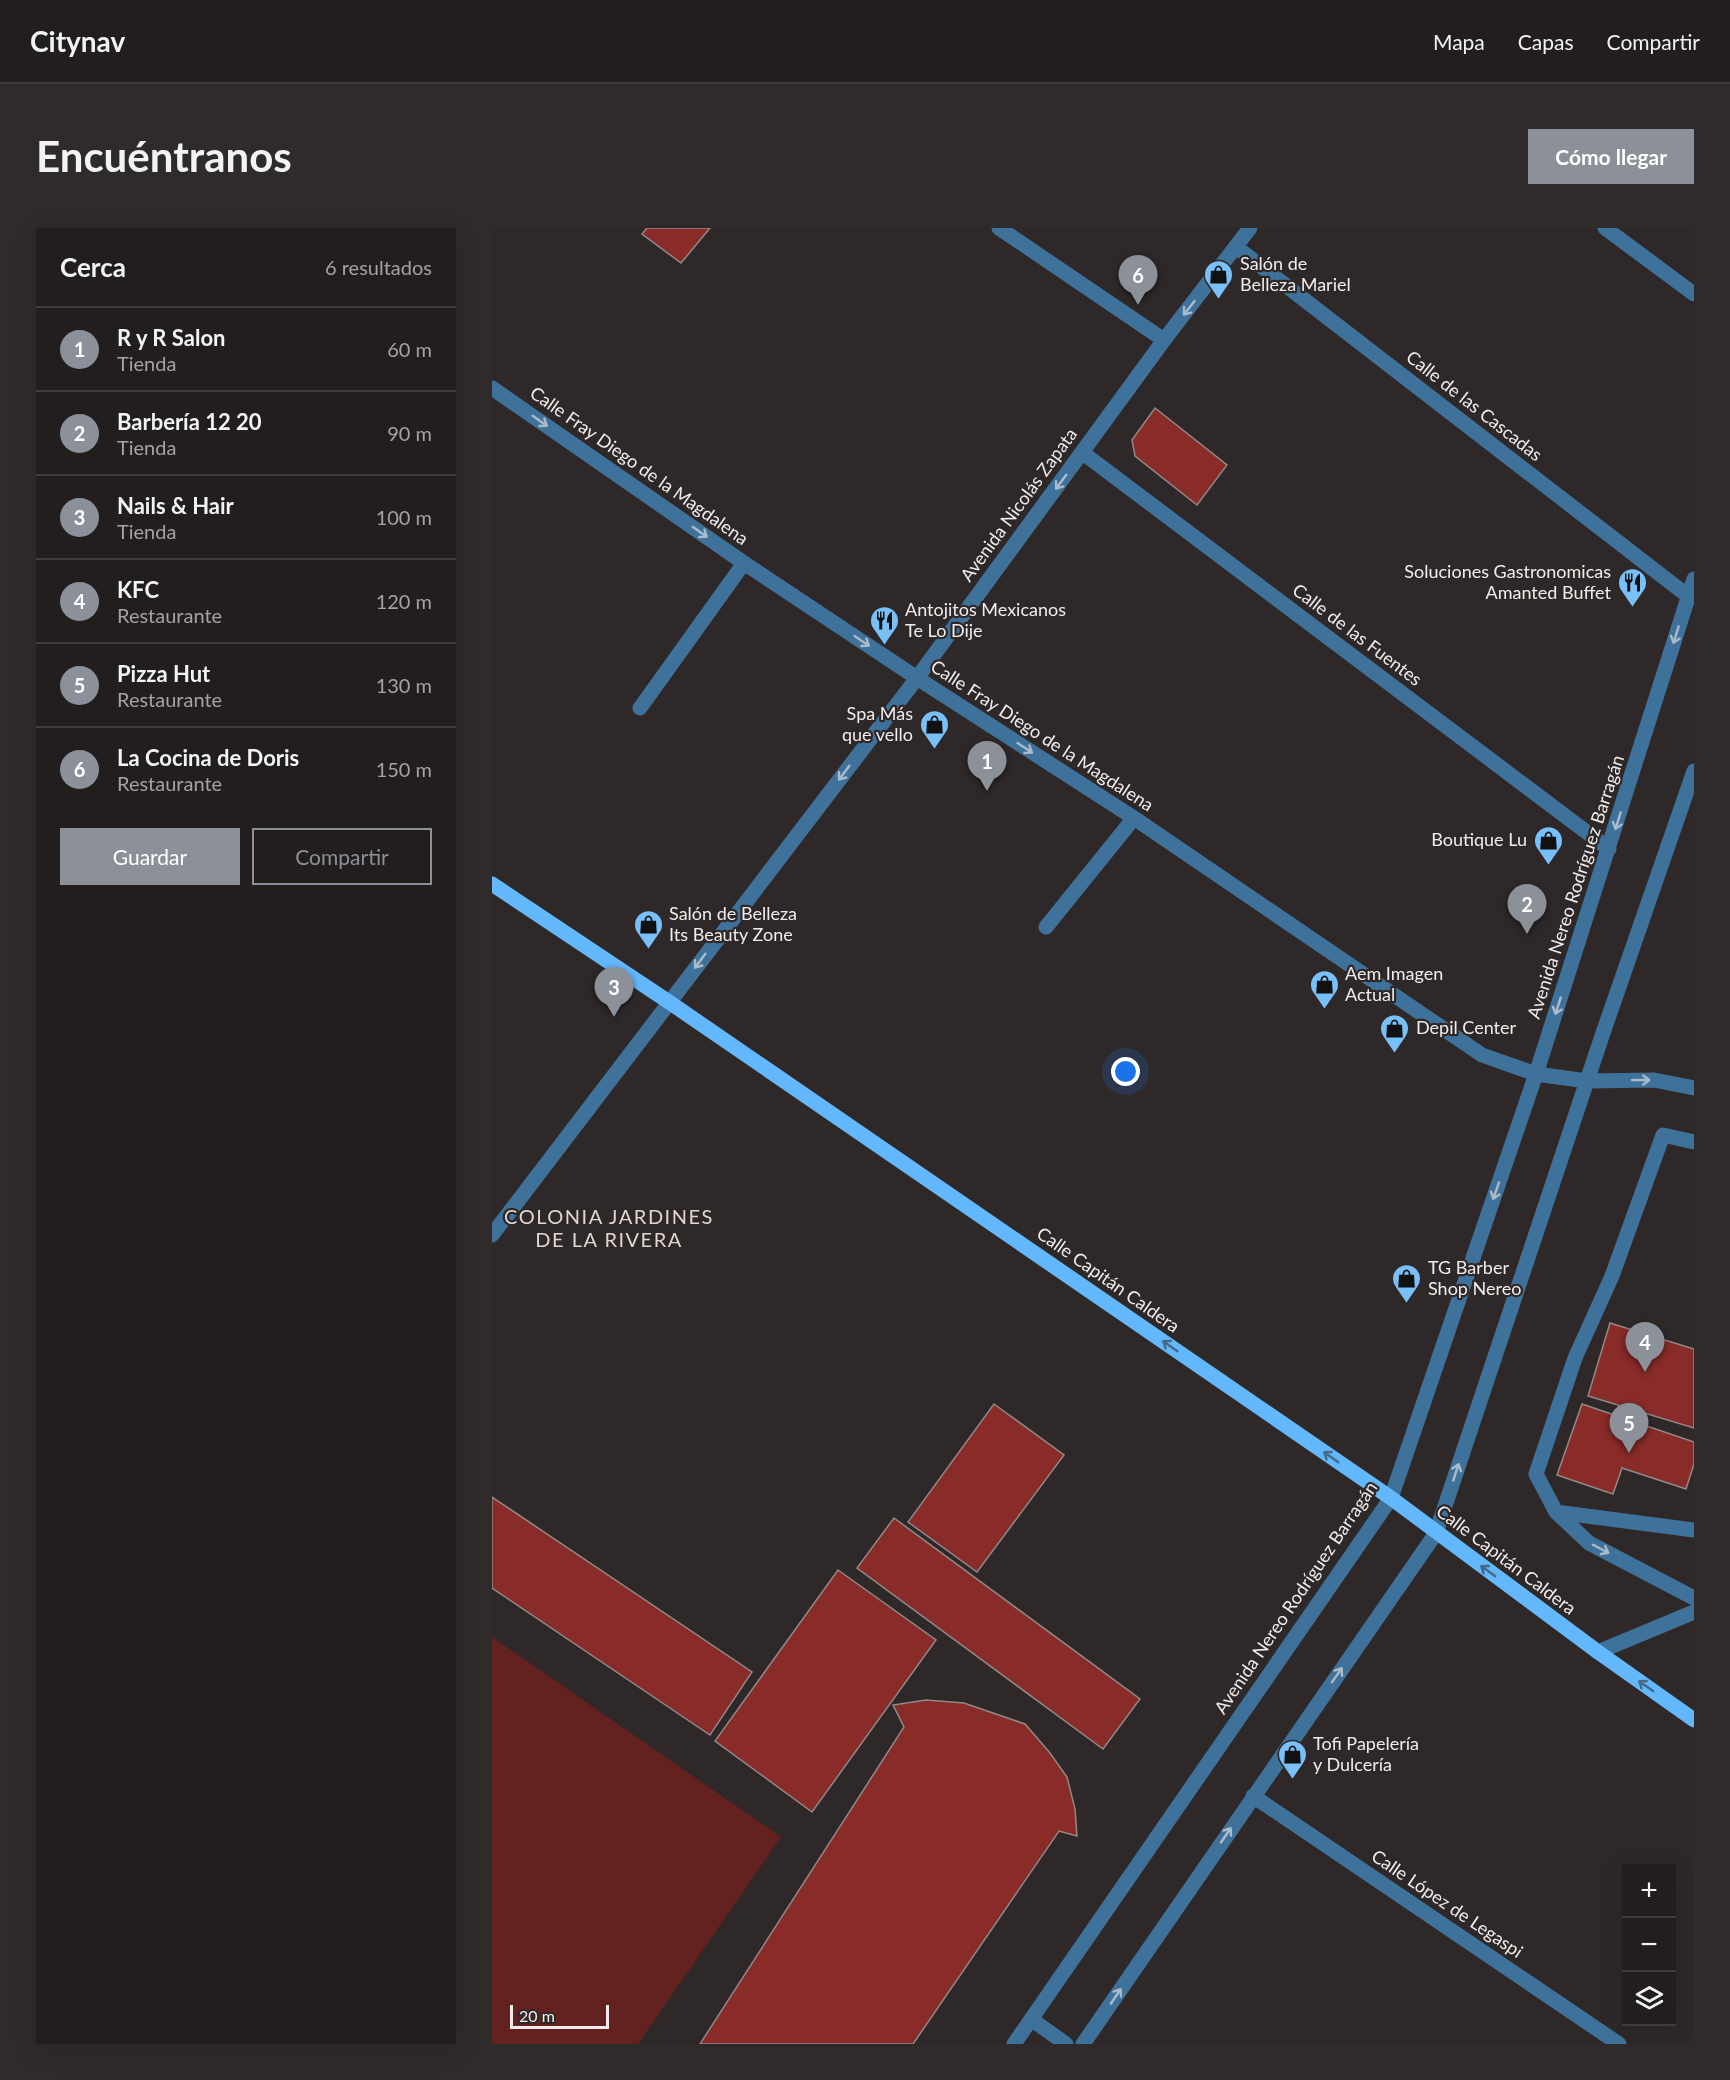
<!DOCTYPE html>
<html lang="es">
<meta charset="utf-8">
<style>
:root{--surface:#231e1e;--page:#2f2b2b;--text:#f1f3f6;--muted:#a3a2a4;--line:#403c3c;--accent:#8c9099}
body{margin:0;font-family:Lato,sans-serif;background:var(--page);color:var(--text)}
.controls{position:absolute;right:18px;bottom:18px;display:grid;overflow:hidden;border-radius:0px;box-shadow:0 6px 24px #0002}
.controls button{width:54px;height:54px;display:grid;place-items:center;padding:0;border:0;border-bottom:2px solid var(--line);background:var(--surface);color:var(--text);font:30px sans-serif}
.scale{position:absolute;left:18px;bottom:15px;width:99px;box-sizing:border-box;padding-left:6px;border:3px solid #f1eceb;border-top:0;font-size:16px;line-height:21px;white-space:nowrap;color:#f1eceb;-webkit-text-stroke:4px #2f2828;paint-order:stroke}
.you{position:absolute;left:634px;top:844px;width:21px;height:21px;margin:-15px;border:4px solid #fff;border-radius:50%;background:#1a73e8;box-shadow:0 0 0 9px #1a73e833}
.badge{display:grid;place-items:center;width:39px;height:39px;border-radius:50%;background:var(--accent);color:#fff;font-size:20px;font-weight:700}
.pin{position:absolute;translate:-50% -50px;filter:drop-shadow(0 2px 3px #0008)}
.pin::after{content:'';position:absolute;top:32px;width:21px;height:18px;background:inherit;clip-path:polygon(0 0,100% 0,50% 100%)}
.list{margin:0;padding:0;list-style:none}
h2{display:flex;justify-content:space-between;align-items:center;height:78px;margin:0;padding:0 24px;font-size:26px}
h2 small{font-size:20px;font-weight:400;color:var(--muted)}
.list li{display:grid;grid-template-columns:39px 1fr auto;gap:18px;align-items:center;box-sizing:border-box;height:84px;padding:0 24px;border-top:2px solid var(--line)}
.list b{display:block;font-size:22px;white-space:nowrap}
.list p{margin:0;font-size:20px;white-space:nowrap;color:var(--muted)}
.list em{font-size:20px;font-style:normal;color:var(--muted)}
.actions{display:flex;gap:12px;padding:18px 24px}
.actions a{flex:1;padding:14px 0;border:2px solid var(--accent);border-radius:0px;text-align:center;font-size:21px;color:var(--accent)}
.actions .main{background:var(--accent);color:#fff}
.icon{flex:none;width:33px;height:33px;fill:none;stroke:currentColor;stroke-width:2;stroke-linecap:round;stroke-linejoin:round}
.map{position:relative;flex:none;width:1202px;height:1816px;overflow:hidden;border-radius:0px}
header{display:flex;align-items:center;gap:36px;box-sizing:border-box;height:84px;padding:0 30px;background:var(--surface);border-bottom:2px solid var(--line)}
header strong{font-size:28px}
nav{display:flex;gap:33px;margin-inline-start:auto;font-size:21px}
.intro{display:flex;align-items:center;justify-content:space-between;box-sizing:border-box;height:144px;padding:0 36px}
h1{margin:0;font-size:42px}
.button{padding:15px 27px;border-radius:0px;background:var(--accent);color:#fff;font-size:21px;font-weight:700}
main{display:flex;gap:36px;padding:0 36px}
aside{flex:1;background:var(--surface);border-radius:0px;box-shadow:0 6px 24px #0002}
.map>svg:first-child{display:block}
</style>
<header>
<strong>Citynav</strong>
<nav><a>Mapa</a><a>Capas</a><a>Compartir</a></nav>
</header>
<div class="intro"><h1>Encuéntranos</h1><a class="button">Cómo llegar</a></div>
<main>
<aside>
<h2>Cerca<small>6 resultados</small></h2>
<ul class="list">
<li><span class="badge">1</span><div><b>R y R Salon</b><p>Tienda</p></div><em>60 m</em></li>
<li><span class="badge">2</span><div><b>Barbería 12 20</b><p>Tienda</p></div><em>90 m</em></li>
<li><span class="badge">3</span><div><b>Nails &amp; Hair</b><p>Tienda</p></div><em>100 m</em></li>
<li><span class="badge">4</span><div><b>KFC</b><p>Restaurante</p></div><em>120 m</em></li>
<li><span class="badge">5</span><div><b>Pizza Hut</b><p>Restaurante</p></div><em>130 m</em></li>
<li><span class="badge">6</span><div><b>La Cocina de Doris</b><p>Restaurante</p></div><em>150 m</em></li>
</ul>
<div class="actions"><a class="main">Guardar</a><a>Compartir</a></div>
</aside>
<div class="map">
<svg width="1202" height="1816" viewBox="0 0 1202 1816">
<rect width="100%" height="100%" fill="#2f2828"/>
<path fill="#63211f" d="M 0,1409 L 289,1609 L 146,1816 L 0,1816 Z"/>
<path fill="#882b29" stroke="#918988" stroke-width="1.5" d="M 155,0 L 218,0 L 189,35 L 150,6 Z
M 663,180 L 735,237 L 705,277 L 643,228 L 640,212 Z
M 1118,1095 L 1202,1121 L 1202,1200 L 1096,1168 Z
M 502,1176 L 572,1227 L 485,1344 L 416,1294 Z
M 1090,1176 L 1202,1214 L 1202,1236 L 1194,1261 L 1130,1240 L 1121,1266 L 1065,1247 Z
M 0,1269 L 260,1444 L 218,1507 L 0,1360 Z
M 402,1290 L 648,1471 L 611,1521 L 365,1340 Z
M 346,1342 L 444,1412 L 320,1584 L 223,1513 Z
M 434,1472 L 472,1475 L 533,1496 L 558,1525 L 575,1549 L 583,1581 L 585,1608 L 567,1603 L 421,1816 L 208,1816 L 412,1499 L 401,1477 Z"/>
<g fill="none" stroke-linecap="round" stroke-linejoin="round">
<path stroke="#3f729b" stroke-width="15" d="M 507,0 L 672,112
M 1113,0 L 1202,66
M 744,19 L 1196,368
M 0,160 L 252,335 L 425,450 L 642,590 L 990,827 L 1044,846 L 1095,853 L 1162,852 L 1202,860
M 591,225 L 1117,621
M 148,480 L 252,335
M 554,699 L 642,590
M 1202,914 L 1171,907 L 1120,1048 L 1083,1130 L 1044,1246 L 1064,1284 L 1202,1302
M 0,1007 L 425,450 L 672,112 L 758,0
M 1064,1284 L 1097,1315 L 1202,1370
M 1106,1424 L 1202,1384
M 761,1568 L 1127,1816
M 539,1791 L 574,1816
M 522,1816 L 899,1270 L 1044,846 L 1202,351
M 591,1816 L 944,1305 L 1111,805 L 1202,543"/>
<path stroke="#63b8fb" stroke-width="15" d="M 0,656 L 177,774 L 899,1270 L 1106,1424 L 1202,1492"/>
</g>
<defs><path id="oneway-shaft" d="M-6 0H5M1.5-3L5.5 0L1.5 3" fill="none" stroke-width="1.6" stroke-linecap="round" stroke-linejoin="round" transform="scale(1.5)"/></defs>
<g stroke="#aabbcb">
<use href="#oneway-shaft" transform="translate(697 80) rotate(128)"/>
<use href="#oneway-shaft" transform="translate(48 193) rotate(35)"/>
<use href="#oneway-shaft" transform="translate(569 254) rotate(126)"/>
<use href="#oneway-shaft" transform="translate(208 304) rotate(35)"/>
<use href="#oneway-shaft" transform="translate(1184 407) rotate(107)"/>
<use href="#oneway-shaft" transform="translate(370 413) rotate(34)"/>
<use href="#oneway-shaft" transform="translate(533 520) rotate(33)"/>
<use href="#oneway-shaft" transform="translate(352 545) rotate(127)"/>
<use href="#oneway-shaft" transform="translate(1126 593) rotate(107)"/>
<use href="#oneway-shaft" transform="translate(208 733) rotate(127)"/>
<use href="#oneway-shaft" transform="translate(1066 778) rotate(108)"/>
<use href="#oneway-shaft" transform="translate(1149 852)"/>
<use href="#oneway-shaft" transform="translate(1004 963) rotate(109)"/>
<use href="#oneway-shaft" transform="translate(964 1244) rotate(-72)"/>
<use href="#oneway-shaft" transform="translate(1109 1321) rotate(28)"/>
<use href="#oneway-shaft" transform="translate(845 1447) rotate(-55)"/>
<use href="#oneway-shaft" transform="translate(734 1607) rotate(-56)"/>
<use href="#oneway-shaft" transform="translate(624 1768) rotate(-56)"/>
</g>
<g stroke="#466987">
<use href="#oneway-shaft" transform="translate(678 1118) rotate(-145)"/>
<use href="#oneway-shaft" transform="translate(839 1229) rotate(-145)"/>
<use href="#oneway-shaft" transform="translate(996 1343) rotate(-144)"/>
<use href="#oneway-shaft" transform="translate(1154 1458) rotate(-145)"/>
</g>
<defs>
<symbol id="shop-pin" viewBox="-11 -11 22 30"><path d="M0 17L-7.5 6A9.5 9.5 0 1 1 7.5 6Z" fill="#79bff8" stroke="#2f2828"/><path d="M-5-2.5h2.3a2.7 3.5 0 0 1 5.4 0H5L5.5 6h-11ZM-1.5-2.5h3a1.5 2.3 0 0 0-3 0Z" fill="#111"/></symbol>
<symbol id="restaurant-pin" viewBox="-11 -11 22 30"><path d="M0 17L-7.5 6A9.5 9.5 0 1 1 7.5 6Z" fill="#79bff8" stroke="#2f2828"/><path d="M-5-6h1v4h1v-4h1v4h1v-4h1v5L-1.5 .5V6h-2V.5L-5-1ZM5-6V6H3V1.5H1.5Q1.5-4 5-6Z" fill="#111"/></symbol>
</defs>
<g fill-rule="evenodd">
<use href="#shop-pin" x="710" y="30" width="33" height="45"/>
<use href="#restaurant-pin" x="1124" y="338" width="33" height="45"/>
<use href="#restaurant-pin" x="376" y="376" width="33" height="45"/>
<use href="#shop-pin" x="426" y="480" width="33" height="45"/>
<use href="#shop-pin" x="1040" y="596" width="33" height="45"/>
<use href="#shop-pin" x="140" y="680" width="33" height="45"/>
<use href="#shop-pin" x="816" y="740" width="33" height="45"/>
<use href="#shop-pin" x="886" y="784" width="33" height="45"/>
<use href="#shop-pin" x="898" y="1034" width="33" height="45"/>
<use href="#shop-pin" x="784" y="1510" width="33" height="45"/>
</g>
<g text-anchor="middle" stroke-width="4.5" stroke-linejoin="round" paint-order="stroke">
<g font-size="18" fill="#f1eceb" stroke="#2f2828" text-anchor="start">
<text x="748" y="42">Salón de<tspan x="748" dy="21">Belleza Mariel</tspan></text>
<text x="1119" y="350" text-anchor="end">Soluciones Gastronomicas<tspan x="1119" dy="21">Amanted Buffet</tspan></text>
<text x="413" y="388">Antojitos Mexicanos<tspan x="413" dy="21">Te Lo Dije</tspan></text>
<text x="421" y="492" text-anchor="end">Spa Más<tspan x="421" dy="21">que vello</tspan></text>
<text x="1035" y="618" text-anchor="end">Boutique Lu</text>
<text x="177" y="692">Salón de Belleza<tspan x="177" dy="21">Its Beauty Zone</tspan></text>
<text x="853" y="752">Aem Imagen<tspan x="853" dy="21">Actual</tspan></text>
<text x="924" y="806">Depil Center</text>
<text x="936" y="1046">TG Barber<tspan x="936" dy="21">Shop Nereo</tspan></text>
<text x="821" y="1522">Tofi Papelería<tspan x="821" dy="21">y Dulcería</tspan></text>
</g>
<g font-size="18" fill="#f1eceb" stroke="#2f2828">
<text transform="translate(982 178) rotate(38)" y="6">Calle de las Cascadas</text>
<text transform="translate(147 238) rotate(35)" y="6">Calle Fray Diego de la Magdalena</text>
<text transform="translate(527 277) rotate(-54)" y="6">Avenida Nicolás Zapata</text>
<text transform="translate(865 407) rotate(37)" y="6">Calle de las Fuentes</text>
<text transform="translate(550 508) rotate(33)" y="6">Calle Fray Diego de la Magdalena</text>
<text transform="translate(1084 659) rotate(-72)" y="6">Avenida Nereo Rodríguez Barragán</text>
<text transform="translate(616 1052) rotate(35)" y="6">Calle Capitán Caldera</text>
<text transform="translate(1014 1332) rotate(37)" y="6">Calle Capitán Caldera</text>
<text transform="translate(804 1370) rotate(-56)" y="6">Avenida Nereo Rodríguez Barragán</text>
<text transform="translate(955 1676) rotate(34)" y="6">Calle López de Legaspi</text>
</g>
<g font-size="20" letter-spacing="1.5" fill="#dfd6d5" stroke="#2f2828">
<text x="117" y="996">COLONIA JARDINES<tspan x="117" dy="23">DE LA RIVERA</tspan></text>
</g>
</g>
</svg>
<div class="controls">
<button>+</button>
<button>−</button>
<button><svg class="icon" aria-label="layers" viewBox="0 0 24 24"><path d="M12 4l9 5-9 5-9-5zM3 14l9 5 9-5"/></svg></button>
</div>
<div class="scale">20 m</div>
<div class="you"></div>
<div class="pin badge" style="left:495px;top:563px">1</div>
<div class="pin badge" style="left:1035px;top:706px">2</div>
<div class="pin badge" style="left:122px;top:789px">3</div>
<div class="pin badge" style="left:1153px;top:1144px">4</div>
<div class="pin badge" style="left:1137px;top:1225px">5</div>
<div class="pin badge" style="left:646px;top:77px">6</div>
</div>
</main>
